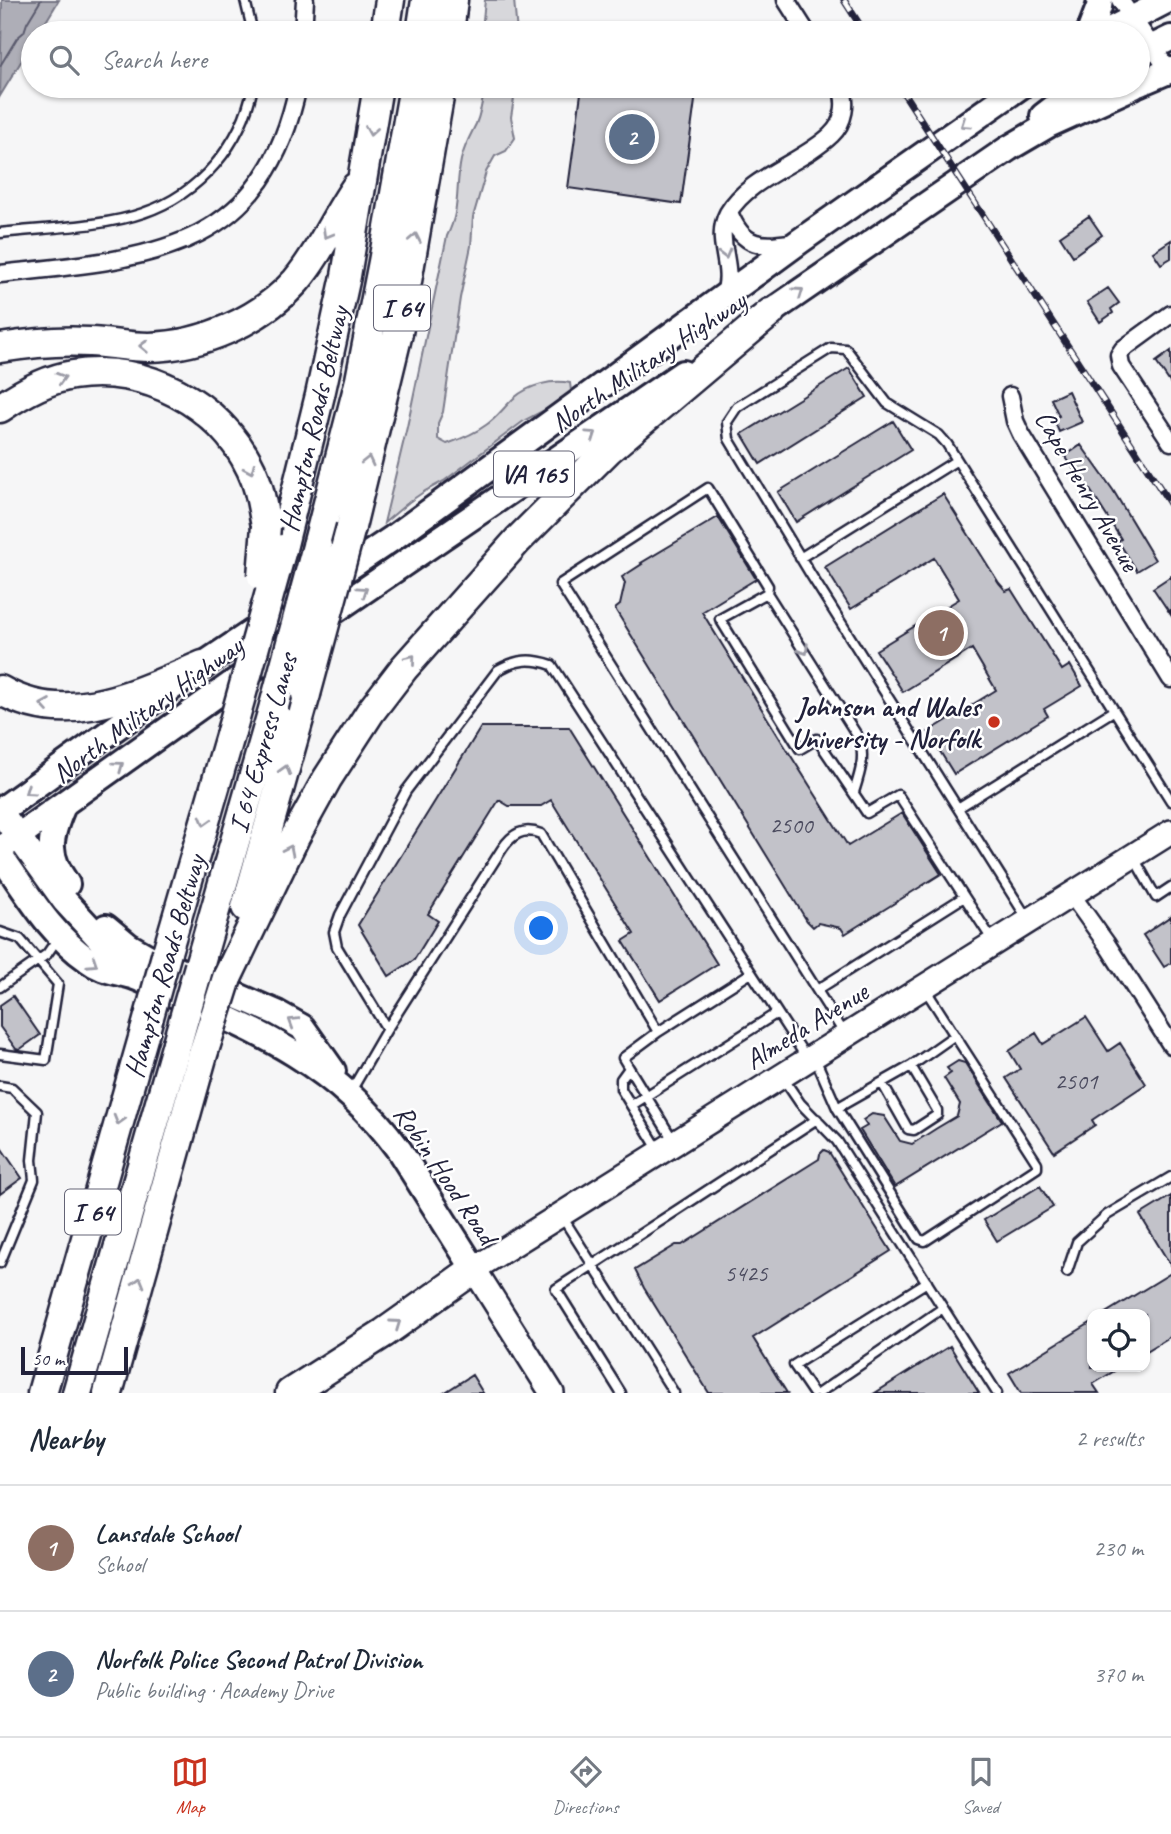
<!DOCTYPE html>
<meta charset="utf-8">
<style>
:root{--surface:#fff;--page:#f6f6f7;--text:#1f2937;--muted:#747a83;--line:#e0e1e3;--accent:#c8321e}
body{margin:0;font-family:Caveat,sans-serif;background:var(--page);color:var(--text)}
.controls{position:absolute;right:21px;bottom:21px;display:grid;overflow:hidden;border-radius:14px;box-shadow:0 2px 5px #0004}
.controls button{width:63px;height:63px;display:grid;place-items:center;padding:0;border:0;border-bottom:2px solid var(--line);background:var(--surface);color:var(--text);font:35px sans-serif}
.scale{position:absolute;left:21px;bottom:18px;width:107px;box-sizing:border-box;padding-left:7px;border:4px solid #22223b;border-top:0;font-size:19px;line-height:24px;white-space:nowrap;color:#22223b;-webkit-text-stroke:5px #fff;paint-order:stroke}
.you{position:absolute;left:542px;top:929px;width:24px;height:24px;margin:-18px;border:5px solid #fff;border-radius:50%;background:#1a73e8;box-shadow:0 0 0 10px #1a73e833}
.badge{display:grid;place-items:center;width:46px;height:46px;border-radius:50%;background:var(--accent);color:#fff;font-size:23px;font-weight:700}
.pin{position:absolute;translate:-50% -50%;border:4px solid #fff;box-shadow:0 2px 7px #0006}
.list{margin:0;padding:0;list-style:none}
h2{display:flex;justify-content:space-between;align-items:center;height:91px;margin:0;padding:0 28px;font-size:30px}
h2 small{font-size:23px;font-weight:400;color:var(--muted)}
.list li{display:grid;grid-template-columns:46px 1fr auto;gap:21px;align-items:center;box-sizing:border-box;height:126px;padding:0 28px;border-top:2px solid var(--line)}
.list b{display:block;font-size:26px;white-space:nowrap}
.list p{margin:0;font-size:23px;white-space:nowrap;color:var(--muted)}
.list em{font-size:23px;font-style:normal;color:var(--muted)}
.icon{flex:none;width:38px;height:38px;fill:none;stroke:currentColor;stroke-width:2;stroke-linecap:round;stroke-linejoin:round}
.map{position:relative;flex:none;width:1171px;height:1393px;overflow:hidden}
.search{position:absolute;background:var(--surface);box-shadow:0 2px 5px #0004;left:21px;right:21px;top:21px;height:77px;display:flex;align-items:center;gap:18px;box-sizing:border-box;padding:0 24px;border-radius:38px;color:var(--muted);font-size:26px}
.sheet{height:343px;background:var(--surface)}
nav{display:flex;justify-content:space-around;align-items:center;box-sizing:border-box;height:98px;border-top:2px solid var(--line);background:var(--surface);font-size:19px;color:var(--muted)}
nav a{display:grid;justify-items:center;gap:4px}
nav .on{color:var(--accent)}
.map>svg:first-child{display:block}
</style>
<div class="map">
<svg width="1171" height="1393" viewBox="0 0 1171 1393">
<rect width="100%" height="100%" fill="#f6f6f7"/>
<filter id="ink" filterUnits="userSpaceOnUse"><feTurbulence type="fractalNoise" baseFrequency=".0143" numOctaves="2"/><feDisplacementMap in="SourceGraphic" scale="14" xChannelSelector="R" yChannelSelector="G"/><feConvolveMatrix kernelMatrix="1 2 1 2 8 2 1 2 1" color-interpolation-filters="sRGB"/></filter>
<g filter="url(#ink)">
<path fill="#d7d7db" stroke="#7c7c8b" stroke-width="2" d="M 485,0 L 514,0 L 517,33 L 484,33 L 483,20 Z
M 485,86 L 516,86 L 511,117 L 515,138 L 506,151 L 495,156 L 486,172 L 473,217 L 471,246 L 460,298 L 443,412 L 438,423 L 438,439 L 447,444 C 461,439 474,434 486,425 C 497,418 504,407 514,398 C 529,385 552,379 570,383 L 571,391 L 564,400 L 525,420 L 444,481 L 425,491 L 409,502 L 384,523 L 407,427 L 447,236 C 461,209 455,188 461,160 C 464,146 470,136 476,124 C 481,112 483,99 485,86 Z"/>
<path fill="#aeaeb7" stroke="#767685" stroke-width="2" d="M 2,0 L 59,0 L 39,33 L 33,33 L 33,42 L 0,96 Z"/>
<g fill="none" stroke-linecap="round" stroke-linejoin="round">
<path stroke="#5a5a6d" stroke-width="2" d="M 0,66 L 17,38 L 24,32 L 27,23 L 41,0"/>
</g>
<path fill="#c2c2c9" stroke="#22223b" stroke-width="2" d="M 582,86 L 697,86 L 681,204 L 568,188 Z
M 1089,216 L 1102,235 L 1073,256 L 1060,236 Z
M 1171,240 L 1171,258 L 1161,264 L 1153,252 Z
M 1108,288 L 1119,303 L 1111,309 L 1113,313 L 1100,322 L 1087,302 Z
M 1171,351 L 1171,384 L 1156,362 Z
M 849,368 L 867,397 L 760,464 L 742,434 Z
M 1068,391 L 1082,422 L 1059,432 L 1053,418 L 1059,416 L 1051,399 Z
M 893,421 L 911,450 L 796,522 L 778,492 Z
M 1081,445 L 1113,490 L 1155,560 L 1137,571 L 1118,541 L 1121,539 L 1087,485 L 1085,486 L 1065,456 Z
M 943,494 L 999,583 L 1006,591 L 1011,589 L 1062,670 L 1070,665 L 1082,686 L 1044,709 L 1048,716 L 954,774 L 928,732 L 996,690 L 972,649 L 903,692 L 876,650 L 959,599 L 934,558 L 851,609 L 825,567 Z
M 718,517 L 756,579 L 702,612 L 779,737 L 848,846 L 902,813 L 941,874 L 845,934 L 841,928 L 818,923 L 813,927 L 807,921 L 615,609 L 620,605 L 625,583 L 622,577 L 642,564 L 641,563 Z
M 1171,576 L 1171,615 L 1153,588 Z
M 481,727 L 569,727 L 717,964 L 660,1000 L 623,941 L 634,934 L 551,800 L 541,806 L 509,806 L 499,800 L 428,914 L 438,921 L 414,960 L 389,976 L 358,925 Z
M 1171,916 L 1171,963 L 1164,967 L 1143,935 Z
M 13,996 L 40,1035 L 19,1050 L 16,1049 L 0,1027 L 0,1005 Z
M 1086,1017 L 1108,1051 L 1120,1043 L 1146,1084 L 1092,1120 L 1095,1125 L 1054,1152 L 1006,1078 L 1020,1069 L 1009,1051 L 1036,1033 L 1043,1044 Z
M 958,1061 L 965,1063 L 1002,1121 L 895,1187 L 860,1130 L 867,1126 L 863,1120 L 872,1114 L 884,1116 L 900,1141 L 912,1144 L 937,1128 L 957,1116 L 960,1104 L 944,1078 L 951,1073 L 947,1068 Z
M 0,1146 L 22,1178 L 0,1194 Z
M 824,1150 L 829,1152 L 891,1251 L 753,1338 L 787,1393 L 709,1393 L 644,1288 L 635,1270 L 676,1245 L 682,1245 L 819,1159 L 820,1154 Z
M 1040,1186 L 1053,1207 L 997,1241 L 984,1220 Z
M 1171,1196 L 1171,1266 L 1140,1215 Z
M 1171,1273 L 1171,1336 L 1145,1352 L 1145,1314 L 1104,1314 Z
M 1092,1322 L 1092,1367 L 1121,1367 L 1093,1384 L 1099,1393 L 1021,1393 L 1009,1373 Z
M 950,1346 L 979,1393 L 875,1393 Z
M 472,1375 L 483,1393 L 444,1393 Z"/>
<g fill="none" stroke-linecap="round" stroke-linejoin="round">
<defs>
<path id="lane" d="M 245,0 L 253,33
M 0,233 C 42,228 104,227 143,213 C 200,194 242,144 253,86
M 800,558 L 957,460
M 767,593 L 860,740 C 865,759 860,773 854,792
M 958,808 L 1113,711
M 1134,858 L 1156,897 L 1171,887
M 1027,918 L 811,575 L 729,439 L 727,422 L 737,407 L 831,348 L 846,349 L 887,403 L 939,435 L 947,444 L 1171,801
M 0,932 L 20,939 L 58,984 L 46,1060 L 0,1054
M 0,987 L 47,954 L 58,938
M 817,990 L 964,897
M 387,1029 L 337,947 L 334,932 L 340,915 L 406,791 L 498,670 C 517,659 531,658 552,665 L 806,1057
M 658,1032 L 751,973
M 844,1033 L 560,584 L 708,488 L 768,586 L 767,593 L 720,619 L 800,749 L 817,739 L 867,813 L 898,795 L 993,941
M 815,1058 L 837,1108 L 919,1239 L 925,1241 L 1037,1168 L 1037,1163 L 925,989
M 911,1066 L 955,1035
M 783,1078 L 800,1103 L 837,1141 L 997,1393
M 0,1086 L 12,1088 L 37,1112 L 32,1160 L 34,1180 L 0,1263
M 351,1091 L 387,1029 L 502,849 C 512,834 523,827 541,834 L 658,1032 L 623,1058 L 629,1068
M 632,1105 L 777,1013
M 837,1108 L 911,1066 L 937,1110 L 937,1115 L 914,1130 L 908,1129 L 882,1083
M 658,1149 L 621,1089 L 621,1079 L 629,1068 L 673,1140
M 561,1215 L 674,1393
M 1067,1272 L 1077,1242 L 1107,1215 L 1171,1177
M 621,1393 L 556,1289 L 817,1119
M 813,1393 L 794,1365 L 927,1282
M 819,1393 L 943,1308"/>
<path id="street" d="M 786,0 L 807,33
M 1120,0 L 1169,71
M 303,33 L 305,0
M 729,212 C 743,249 762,247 797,242
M 0,274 C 144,258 263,256 298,86
M 724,296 C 736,267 713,241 728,213 C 749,177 802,163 831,135 C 844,123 848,102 840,86
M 1171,314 L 1123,349 L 1119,355 L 1121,366 L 1171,442
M 1010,396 L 1015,421 L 1021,434 L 1171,679
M 1071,894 L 1106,943 L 1171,1045"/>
<path id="secondary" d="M 552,1393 L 474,1269 L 1171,832"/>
<path id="primary" d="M 1089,33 L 1099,7 L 1100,0
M 1104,33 L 1168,0
M 1138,54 L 1171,38
M 1138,84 L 1171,70
M 1043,116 L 1082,86
M 753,324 L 1009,148 L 1050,124 L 1134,86
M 63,806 C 49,838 46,855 67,884
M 0,849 L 327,616 L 683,373
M 0,855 C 27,892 49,933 88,960 C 102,971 115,971 132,976 C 142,979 151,985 161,989 C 256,1030 336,1063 399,1150 L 474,1269
M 106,927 L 129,946 L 148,957 L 277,1013 L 302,1027 L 333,1071
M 134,976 L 64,900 L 0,811 L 203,665 L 393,538 L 800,241 L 1021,86"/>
<path id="highway" d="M 385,33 L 390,0
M 421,33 L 426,0
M 449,33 L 453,0
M 0,348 C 30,343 60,340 90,342 C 110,343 129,347 149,347 C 202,346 260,321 296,281 C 320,253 335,217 356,187
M 0,408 C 22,393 47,379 73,375 C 144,363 221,404 251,469 C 260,487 262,506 266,526
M 351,527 L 398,333 L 441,86
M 317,546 L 360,380 L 383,262 L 414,86
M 282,549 L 320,395 L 346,276 L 378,86
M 0,690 C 68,730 139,692 203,665
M 246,907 L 306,694
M 167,952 L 231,732
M 199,966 L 274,706
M 227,978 L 295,837 L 327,779 L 371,711 L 404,668 L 518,540 L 608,450 L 770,313
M 42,1393 L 145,1031
M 77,1393 L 177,1043
M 108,1393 L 203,1054
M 290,1393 L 384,1333 L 474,1269"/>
</defs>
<use href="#lane" stroke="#22223b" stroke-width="13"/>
<use href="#street" stroke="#22223b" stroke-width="21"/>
<use href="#secondary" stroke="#22223b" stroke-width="28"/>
<use href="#primary" stroke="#22223b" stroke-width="30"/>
<use href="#highway" stroke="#22223b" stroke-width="33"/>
<use href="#lane" stroke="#fff" stroke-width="8"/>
<use href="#street" stroke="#fff" stroke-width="16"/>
<use href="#secondary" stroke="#fff" stroke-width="23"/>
<use href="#primary" stroke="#fff" stroke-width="24"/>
<use href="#highway" stroke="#fff" stroke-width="28"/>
<defs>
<path id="rail" d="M 844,0 L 865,33
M 899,86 L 1171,505"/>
</defs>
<use href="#rail" stroke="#22223b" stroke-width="7"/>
<use href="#rail" stroke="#fff" stroke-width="4.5" stroke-dasharray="13" stroke-linecap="butt"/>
<defs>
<path id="highway-bridge" d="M 262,576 L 266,526
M 306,694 L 351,527
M 274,706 L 317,546
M 231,732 L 282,549
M 145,1031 L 167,952
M 177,1043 L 199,966
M 203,1054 L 227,978"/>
</defs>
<use href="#highway-bridge" stroke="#22223b" stroke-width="33" stroke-linecap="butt"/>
<use href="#highway-bridge" stroke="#fff" stroke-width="28"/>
</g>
<defs><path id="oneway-chevron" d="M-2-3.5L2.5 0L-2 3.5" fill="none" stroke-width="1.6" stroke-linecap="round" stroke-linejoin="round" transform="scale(1.75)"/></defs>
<g stroke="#9c9ca7">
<use href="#oneway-chevron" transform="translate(965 124) rotate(146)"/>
<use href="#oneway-chevron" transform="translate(371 131) rotate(99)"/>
<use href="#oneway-chevron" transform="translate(327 234) rotate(120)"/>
<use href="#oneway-chevron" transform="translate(415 238) rotate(-79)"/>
<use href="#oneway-chevron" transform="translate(725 254) rotate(75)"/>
<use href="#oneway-chevron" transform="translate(799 292) rotate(-35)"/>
<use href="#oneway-chevron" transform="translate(144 346) rotate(-178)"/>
<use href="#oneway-chevron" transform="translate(61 378) rotate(-16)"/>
<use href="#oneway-chevron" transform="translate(592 435) rotate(-34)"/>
<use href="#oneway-chevron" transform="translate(368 461) rotate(-77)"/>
<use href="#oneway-chevron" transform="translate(250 469) rotate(66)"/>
<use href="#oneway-chevron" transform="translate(363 591) rotate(-34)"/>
<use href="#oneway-chevron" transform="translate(804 650) rotate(57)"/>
<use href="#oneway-chevron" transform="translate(411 659) rotate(-50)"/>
<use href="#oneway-chevron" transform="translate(45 705) rotate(-171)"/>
<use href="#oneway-chevron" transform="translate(119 766) rotate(-36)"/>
<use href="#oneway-chevron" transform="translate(285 770) rotate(-74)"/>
<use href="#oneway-chevron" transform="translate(29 791) rotate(145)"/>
<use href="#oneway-chevron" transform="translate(205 821) rotate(106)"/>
<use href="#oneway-chevron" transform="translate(289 850) rotate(-64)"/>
<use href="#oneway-chevron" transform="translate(93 963) rotate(33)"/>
<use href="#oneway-chevron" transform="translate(293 1022) rotate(-148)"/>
<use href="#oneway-chevron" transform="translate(119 1120) rotate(106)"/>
<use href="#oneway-chevron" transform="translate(139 1282) rotate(-74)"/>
<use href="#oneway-chevron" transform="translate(396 1324) rotate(-35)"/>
</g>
</g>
<circle fill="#c8321e" stroke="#fff" stroke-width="2.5" cx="994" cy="722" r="7"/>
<g text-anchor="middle" stroke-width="5" stroke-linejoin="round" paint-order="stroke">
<g font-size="24" fill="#4a4a5e">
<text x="791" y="833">2500</text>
<text x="1076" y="1089">2501</text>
<text x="746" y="1281">5425</text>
</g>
<g fill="#fff" stroke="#646476" stroke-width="2">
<rect x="374" y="285.5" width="56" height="45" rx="5"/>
<rect x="494" y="451.5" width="80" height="45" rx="5"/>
<rect x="65" y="1189.5" width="56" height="45" rx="5"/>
</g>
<g font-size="26" font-weight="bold" fill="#22223b">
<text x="402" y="317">I 64</text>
<text x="534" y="483">VA 165</text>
<text x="93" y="1221">I 64</text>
</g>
<g font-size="28" fill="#22223b" stroke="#fff">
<text transform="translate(648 361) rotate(-34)" y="10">North Military Highway</text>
<text transform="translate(313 419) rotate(-77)" y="10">Hampton Roads Beltway</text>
<text transform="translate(1088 490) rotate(60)" y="10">Cape Henry Avenue</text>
<text transform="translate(147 709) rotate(-36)" y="10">North Military Highway</text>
<text transform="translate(262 743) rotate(-74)" y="10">I 64 Express Lanes</text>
<text transform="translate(164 966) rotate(-74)" y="10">Hampton Roads Beltway</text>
<text transform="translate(806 1025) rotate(-32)" y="10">Almeda Avenue</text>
<text transform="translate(446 1174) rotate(56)" y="10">Robin Hood Road</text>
</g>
<g font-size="28" font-weight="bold" fill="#22223b" stroke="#fff" text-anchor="end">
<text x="980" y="716">Johnson and Wales<tspan x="980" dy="32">University - Norfolk</tspan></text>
</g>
</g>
</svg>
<div class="controls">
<button><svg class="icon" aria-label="locate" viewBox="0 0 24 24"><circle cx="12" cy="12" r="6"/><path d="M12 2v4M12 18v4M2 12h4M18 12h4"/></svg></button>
</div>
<div class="scale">50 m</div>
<div class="you"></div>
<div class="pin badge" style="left:941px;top:633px;background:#8d6e63">1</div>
<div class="pin badge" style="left:632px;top:137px;background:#5c6f8a">2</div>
<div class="search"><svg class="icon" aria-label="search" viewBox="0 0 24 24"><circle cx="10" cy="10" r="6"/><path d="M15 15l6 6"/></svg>Search here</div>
</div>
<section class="sheet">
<h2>Nearby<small>2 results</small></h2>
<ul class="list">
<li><span class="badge" style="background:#8d6e63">1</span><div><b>Lansdale School</b><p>School</p></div><em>230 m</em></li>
<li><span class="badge" style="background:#5c6f8a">2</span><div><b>Norfolk Police Second Patrol Division</b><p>Public building · Academy Drive</p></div><em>370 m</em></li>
</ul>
</section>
<nav>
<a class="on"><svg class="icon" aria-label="map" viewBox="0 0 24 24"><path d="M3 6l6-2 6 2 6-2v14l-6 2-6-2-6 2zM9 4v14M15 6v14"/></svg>Map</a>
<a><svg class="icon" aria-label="directions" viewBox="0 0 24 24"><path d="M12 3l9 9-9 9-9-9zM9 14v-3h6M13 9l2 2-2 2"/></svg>Directions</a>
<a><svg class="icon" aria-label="saved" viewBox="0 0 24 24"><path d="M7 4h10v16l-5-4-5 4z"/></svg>Saved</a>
</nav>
